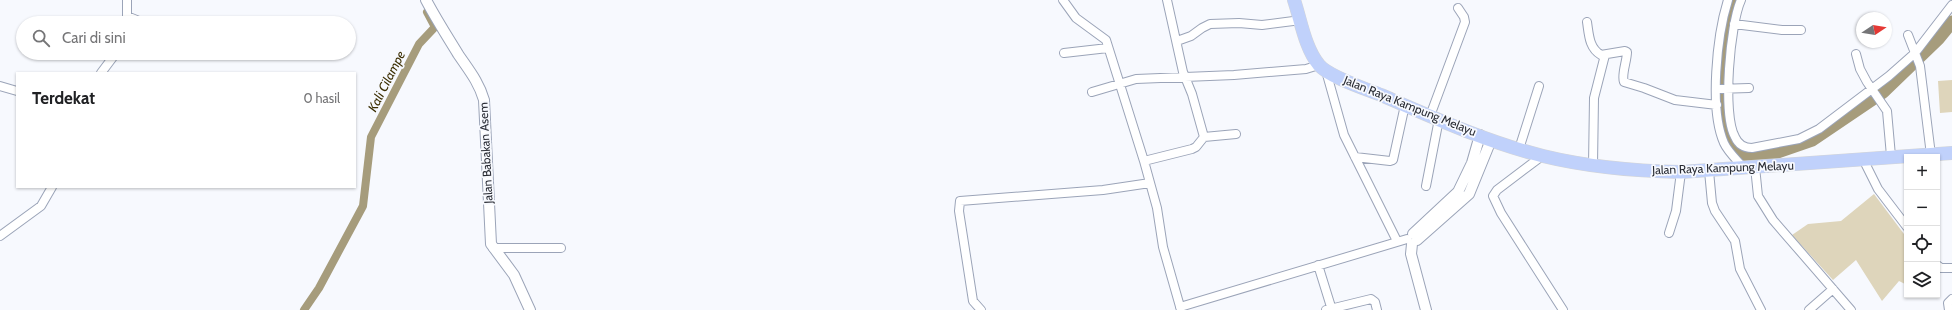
<!DOCTYPE html>
<html lang="id">
<meta charset="utf-8">
<style>
:root{--surface:#fff;--page:#f6f6f6;--text:#202124;--muted:#757577;--line:#e0e0e0}
body{margin:0;font-family:Cabin,sans-serif;background:var(--page);color:var(--text)}
.controls{position:absolute;right:12px;bottom:12px;display:grid;overflow:hidden;border-radius:0px;box-shadow:0 1px 3px #0004}
.controls button{width:36px;height:36px;display:grid;place-items:center;padding:0;border:0;border-bottom:1px solid var(--line);background:var(--surface);color:var(--text);font:20px sans-serif}
.compass{position:absolute;left:1856px;top:12px;width:36px;height:36px;border-radius:50%;background:var(--surface);box-shadow:0 1px 3px #0004;rotate:78deg}
.list{margin:0;padding:0;list-style:none}
h2{display:flex;justify-content:space-between;align-items:center;height:52px;margin:0;padding:0 16px;font-size:17px}
h2 small{font-size:13px;font-weight:400;color:var(--muted)}
.icon{flex:none;width:22px;height:22px;fill:none;stroke:currentColor;stroke-width:2;stroke-linecap:round;stroke-linejoin:round}
.map{position:relative;flex:none;width:1952px;height:310px;overflow:hidden}
.search{position:absolute;background:var(--surface);box-shadow:0 1px 3px #0004;left:16px;top:16px;width:340px;height:44px;display:flex;align-items:center;gap:10px;box-sizing:border-box;padding:0 14px;border-radius:22px;color:var(--muted);font-size:15px}
.panel{position:absolute;background:var(--surface);box-shadow:0 1px 3px #0004;left:16px;top:72px;width:340px;height:116px;border-radius:0px}
.map>svg:first-child{display:block}
</style>
<div class="map">
<svg width="1952" height="310" viewBox="0 0 1952 310">
<rect width="100%" height="100%" fill="#f7f9fe"/>
<path fill="#ded5bb" d="M 1952,80 L 1952,112 L 1940,113 L 1938,81 Z
M 1874,194 L 1907,238 L 1907,285 L 1899,281 L 1882,301 L 1856,260 L 1833,280 L 1792,235 L 1808,224 L 1841,221 Z"/>
<g fill="none" stroke-linecap="round" stroke-linejoin="round">
<path stroke="#a69c7c" stroke-width="8" d="M 304,310 L 319,288 L 363,206 L 371,137 L 419,44 L 435,27 L 427,12"/>
<path stroke="#a69c7c" stroke-width="13" d="M 1736,0 L 1732,10 L 1725,56 L 1721,109 L 1733,147 L 1744,156 L 1775,153 L 1812,140 L 1883,92 L 1939,38 L 1952,22"/>
<defs>
<path id="minor" d="M 1063,0 L 1076,18 L 1106,40 L 1144,161 L 1157,208 L 1163,247 L 1181,310
M 1167,0 L 1183,72 L 1192,94 L 1204,137 L 1236,134
M 1728,0 C 1717,35 1709,109 1724,143 C 1728,152 1737,160 1743,167
M 1741,0 C 1730,24 1722,114 1735,137 C 1738,144 1744,148 1752,148 L 1799,139 L 1819,129 L 1889,76 L 1915,53 L 1952,5
M 127,16 L 144,23
M 1587,22 C 1589,35 1589,48 1601,55 L 1625,51 L 1627,52 C 1627,61 1621,75 1624,82 L 1644,88 L 1675,100 L 1717,105
M 127,23 L 127,0
M 1734,24 L 1782,30 L 1801,30
M 1908,35 L 1920,66 L 1931,155
M 1177,41 L 1191,36 L 1202,28 L 1210,24 L 1239,23 L 1262,25 L 1301,20
M 1064,53 L 1108,48
M 1856,54 L 1860,69 L 1867,82 L 1887,111 L 1891,156
M 1326,71 L 1344,135 L 1397,241
M 101,73 L 116,53
M 0,86 L 17,91
M 1717,89 L 1749,88
M 1092,92 L 1136,79 L 1234,75 L 1306,69 L 1319,65
M 1430,116 L 1465,22 L 1464,17 L 1458,8
M 1519,149 L 1539,86
M 1542,156 L 1497,190 L 1493,196 L 1501,213 L 1563,310
M 1355,157 L 1390,161 L 1393,160 L 1405,105
M 1863,159 L 1878,189 L 1907,227
M 1144,161 L 1192,149 L 1196,147 L 1204,137
M 1593,165 L 1594,98 L 1605,55
M 1755,167 L 1758,196 L 1773,220 L 1851,310
M 1709,171 L 1712,203 L 1715,211 L 1735,241 L 1740,269 L 1761,310
M 1426,186 L 1439,119
M 1669,233 L 1676,211 L 1681,172
M 0,236 L 41,206 L 52,187
M 493,248 L 561,248
M 1318,265 L 1332,310
M 1937,265 L 1941,268 L 1952,268
M 1180,307 L 1407,239
M 981,310 L 973,301 L 959,211 L 960,201 L 1103,190 L 1150,183
M 1326,310 L 1371,299 L 1375,302 L 1377,310
M 1809,310 L 1833,289
M 1949,310 L 1948,303 L 1952,299"/>
<path id="tertiary" d="M 426,0 C 436,19 447,36 458,54 C 468,69 479,82 484,100 L 491,244 L 514,275 L 530,310
M 1413,234 L 1458,192 L 1472,163 L 1480,135
M 1417,240 L 1469,194 L 1491,140
M 1412,244 L 1411,254 L 1426,310"/>
<path id="primary" d="M 1294,0 C 1301,21 1305,48 1319,65 C 1329,77 1366,89 1381,95 C 1434,118 1487,142 1543,156 C 1588,167 1634,171 1681,172 L 1952,153"/>
</defs>
<use href="#minor" stroke="#9ba4b8" stroke-width="10"/>
<use href="#tertiary" stroke="#9ba4b8" stroke-width="12"/>
<use href="#primary" stroke="#d4d5d6" stroke-width="14"/>
<use href="#minor" stroke="#fff" stroke-width="8"/>
<use href="#tertiary" stroke="#fff" stroke-width="10"/>
<use href="#primary" stroke="#c0d1fb" stroke-width="13"/>
</g>
<g text-anchor="middle" stroke-width="3.5" stroke-linejoin="round" paint-order="stroke">
<g font-size="12" fill="#282b33" stroke="#f7f9fe">
<text transform="translate(1410 106) rotate(22)" y="4">Jalan Raya Kampung Melayu</text>
<text transform="translate(486 153) rotate(-93)" y="4">Jalan Babakan Asem</text>
<text transform="translate(1723 168) rotate(-2)" y="4">Jalan Raya Kampung Melayu</text>
</g>
<g font-size="13" font-style="italic" fill="#3d3004" stroke="#f7f9fe">
<text transform="translate(386 81) rotate(-63)" y="5">Kali Cilampe</text>
</g>
</g>
</svg>
<div class="controls">
<button>+</button>
<button>−</button>
<button><svg class="icon" aria-label="locate" viewBox="0 0 24 24"><circle cx="12" cy="12" r="6"/><path d="M12 2v4M12 18v4M2 12h4M18 12h4"/></svg></button>
<button><svg class="icon" aria-label="layers" viewBox="0 0 24 24"><path d="M12 4l9 5-9 5-9-5zM3 14l9 5 9-5"/></svg></button>
</div>
<svg class="compass" viewBox="-18 -18 36 36"><path d="M0-13l5 13h-10z" fill="#e53935"/><path d="M0 13l5-13h-10z" fill="#757577"/></svg>
<div class="search"><svg class="icon" aria-label="search" viewBox="0 0 24 24"><circle cx="10" cy="10" r="6"/><path d="M15 15l6 6"/></svg>Cari di sini</div>
<section class="panel">
<h2>Terdekat<small>0 hasil</small></h2>
<ul class="list">
</ul>
</section>
</div>
